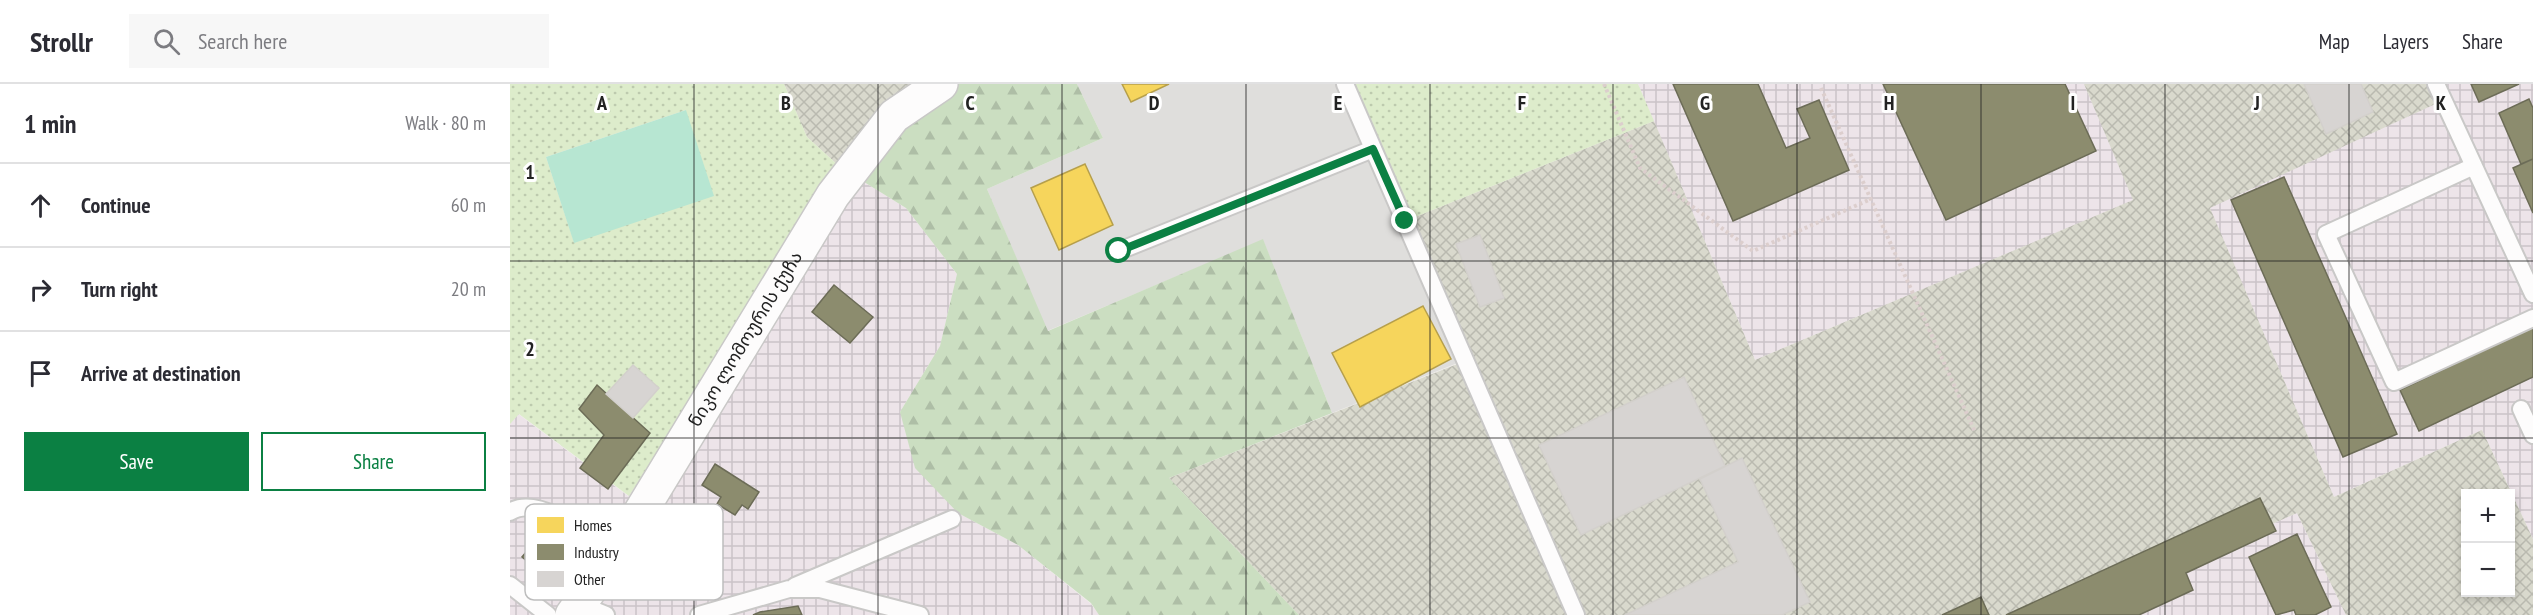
<!DOCTYPE html>
<meta charset="utf-8">
<style>
:root{--surface:#fff;--page:#f7f7f7;--text:#2b2b33;--muted:#7c7c81;--line:#e1e1e2;--accent:#0b8043}
body{margin:0;font-family:"PT Sans Narrow","Noto Sans Georgian",sans-serif;background:var(--page);color:var(--text)}
.controls{position:absolute;right:18px;bottom:18px;display:grid;overflow:hidden;border-radius:0px;box-shadow:0 3px 9px #0003}
.controls button{width:54px;height:54px;display:grid;place-items:center;padding:0;border:0;border-bottom:2px solid var(--line);background:var(--surface);color:var(--text);font:30px sans-serif}
.stop{position:absolute;width:18px;height:18px;margin:-14px;border:4px solid #0b8043;border-radius:50%;background:#fff}
.stop.end{background:#0b8043;border-color:#fff;box-shadow:0 2px 6px #0008}
.list{margin:0;padding:0;list-style:none}
h2{display:flex;justify-content:space-between;align-items:center;height:78px;margin:0;padding:0 24px;font-size:26px}
h2 small{font-size:20px;font-weight:400;color:var(--muted)}
.list li{display:grid;grid-template-columns:39px 1fr auto;gap:18px;align-items:center;box-sizing:border-box;height:84px;padding:0 24px;border-top:2px solid var(--line)}
.list b{display:block;font-size:22px;white-space:nowrap}
.list em{font-size:20px;font-style:normal;color:var(--muted)}
.actions{display:flex;gap:12px;padding:18px 24px}
.actions a{flex:1;padding:14px 0;border:2px solid var(--accent);border-radius:0px;text-align:center;font-size:21px;color:var(--accent)}
.actions .main{background:var(--accent);color:#fff}
.icon{flex:none;width:33px;height:33px;fill:none;stroke:currentColor;stroke-width:2;stroke-linecap:round;stroke-linejoin:round}
.map{position:relative;flex:none;width:2023px;height:531px;overflow:hidden}
header{display:flex;align-items:center;gap:36px;box-sizing:border-box;height:84px;padding:0 30px;background:var(--surface);border-bottom:2px solid var(--line)}
header strong{font-size:28px}
nav{display:flex;gap:33px;margin-inline-start:auto;font-size:21px}
.search{width:420px;height:54px;background:var(--page);display:flex;align-items:center;gap:15px;box-sizing:border-box;padding:0 21px;border-radius:0px;color:var(--muted);font-size:22px}
main{display:flex}
aside{flex:1;background:var(--surface)}
.map>svg:first-child{display:block}
</style>
<header>
<strong>Strollr</strong>
<div class="search"><svg class="icon" aria-label="search" viewBox="0 0 24 24"><circle cx="10" cy="10" r="6"/><path d="M15 15l6 6"/></svg>Search here</div>
<nav><a>Map</a><a>Layers</a><a>Share</a></nav>
</header>
<main>
<aside>
<h2>1 min<small>Walk · 80 m</small></h2>
<ul class="list">
<li><svg class="icon" aria-label="ahead" viewBox="0 0 24 24"><path d="M12 20V5M6 11l6-6 6 6"/></svg><div><b>Continue</b></div><em>60 m</em></li>
<li><svg class="icon" aria-label="right" viewBox="0 0 24 24"><path d="M7 20v-9h11M14 6l5 5-5 5"/></svg><div><b>Turn right</b></div><em>20 m</em></li>
<li><svg class="icon" aria-label="arrive" viewBox="0 0 24 24"><path d="M6 21V4h12l-3 4 3 4H6"/></svg><div><b>Arrive at destination</b></div></li>
</ul>
<div class="actions"><a class="main">Save</a><a>Share</a></div>
</aside>
<div class="map">
<svg width="2023" height="531" viewBox="0 0 2023 531">
<defs>
<pattern id="industrial-grid" width="8" height="8" patternUnits="userSpaceOnUse" patternTransform="scale(1.5)"><rect width="8" height="8" fill="#ede4e9"/><path d="M0 4h8M4 0v8" fill="none" stroke="#cbc3c8"/></pattern>
<pattern id="construction-cross-hatch" width="8" height="8" patternUnits="userSpaceOnUse" patternTransform="scale(1.5)"><rect width="8" height="8" fill="#d9d9cd"/><path d="M0 0l8 8M0 8l8-8" fill="none" stroke="#babab0"/></pattern>
<pattern id="grass-dots" width="8" height="8" patternUnits="userSpaceOnUse" patternTransform="scale(1.5)"><rect width="8" height="8" fill="#ddeccb"/><path d="M2 2h.1M6 6h.1" fill="none" stroke="#bdcaae" stroke-width="1.8" stroke-linecap="round"/></pattern>
<pattern id="forest-firs" width="22" height="20" patternUnits="userSpaceOnUse" patternTransform="scale(1.5)"><rect width="22" height="20" fill="#cbdec1"/><path d="M5 1l3.5 6h-7zM16 11l3.5 6h-7z" fill="#aebea6"/></pattern>
</defs>
<rect width="100%" height="100%" fill="#f0eeeb"/>
<path fill="#dfdedc" d="M 567,0 L 835,0 L 955,276 L 822,329 L 753,156 L 537,247 L 477,105 L 593,54 Z"/>
<path fill="url(#industrial-grid)" d="M 1128,0 L 1574,0 L 1624,116 L 1245,276 Z
M 1926,0 L 2023,0 L 2023,455 L 1972,346 L 1824,413 L 1699,123 L 1933,16 Z
M 330,83 L 396,124 L 447,190 L 430,262 L 390,328 L 448,429 L 508,461 L 581,520 L 589,531 L 0,531 L 0,340 L 8,330 L 118,412 Z
M 1787,429 L 1836,531 L 1556,531 Z"/>
<path fill="url(#construction-cross-hatch)" fill-rule="evenodd" d="M 274,0 L 412,0 L 330,83 L 297,53 Z
M 1574,0 L 1926,0 L 1934,16 L 1700,124 L 1824,413 L 1972,346 L 2023,455 L 2023,531 L 1836,531 L 1787,429 L 1556,531 L 789,531 L 659,394 L 955,277 L 895,137 L 1144,37 L 1245,276 L 1623,116 ZM 1956,410 L 2000,410 L 2000,508 L 1956,508 Z"/>
<path fill="url(#grass-dots)" fill-rule="evenodd" d="M 0,0 L 274,0 L 297,53 L 330,83 L 119,412 L 9,330 L 0,340 ZM 176,26 L 64,158 L 36,73 Z
M 835,0 L 1128,0 L 1144,37 L 895,137 Z"/>
<path fill="url(#forest-firs)" d="M 415,0 L 567,0 L 593,54 L 477,105 L 538,247 L 753,155 L 822,329 L 659,394 L 789,531 L 589,531 L 581,519 L 508,461 L 448,429 L 405,384 L 390,328 L 430,262 L 447,190 L 396,124 L 330,83 Z"/>
<path fill="#b7e6d2" d="M 176,26 L 204,112 L 64,159 L 36,73 Z"/>
<path fill="#f6d55c" stroke="#b69f4b" stroke-width="1.5" d="M 612,0 L 659,0 L 621,18 Z
M 575,80 L 603,141 L 549,166 L 521,104 Z
M 913,222 L 941,275 L 850,323 L 822,269 Z"/>
<path fill="#8c8c6e" stroke="#6c6c57" stroke-width="1.5" d="M 1163,0 L 1248,0 L 1276,64 L 1300,54 L 1287,25 L 1309,16 L 1339,86 L 1223,137 Z
M 1373,0 L 1555,0 L 1586,67 L 1436,136 Z
M 1961,0 L 2009,0 L 1969,18 Z
M 2019,15 L 2023,24 L 2023,75 L 2011,80 L 1989,29 Z
M 2023,75 L 2023,129 L 2003,84 Z
M 1774,93 L 1887,350 L 1833,373 L 1721,116 Z
M 324,201 L 363,233 L 340,259 L 302,228 Z
M 2023,243 L 2023,293 L 1909,347 L 1890,306 Z
M 87,301 L 140,349 L 98,405 L 70,384 L 94,351 L 69,325 Z
M 205,380 L 249,408 L 238,425 L 232,421 L 225,431 L 207,420 L 211,413 L 192,401 Z
M 1750,414 L 1766,447 L 1676,489 L 1683,506 L 1629,531 L 1496,531 Z
M 38,442 L 65,465 L 39,496 L 12,473 Z
M 1787,450 L 1821,523 L 1805,531 L 1786,531 L 1784,526 L 1766,531 L 1739,473 Z
M 1471,513 L 1479,531 L 1432,531 Z
M 288,522 L 292,531 L 243,531 L 250,528 Z"/>
<path fill="#d7d4d2" stroke="#d3d0cc" stroke-width="1.5" d="M 1794,0 L 1851,0 L 1863,28 L 1816,50 Z
M 970,151 L 994,214 L 970,223 L 946,160 Z
M 123,281 L 149,304 L 123,334 L 96,310 Z
M 1174,293 L 1215,382 L 1071,451 L 1029,361 Z
M 1232,374 L 1300,518 L 1272,531 L 1115,531 L 1228,478 L 1190,395 Z"/>
<g fill="none" stroke-linecap="round" stroke-linejoin="round">
<defs>
<path id="service" d="M 835,0 L 1066,531
M 1926,0 L 2023,210
M 1964,82 L 1816,150 L 1884,298 L 2023,234
M 609,167 L 863,65
M 2011,325 L 2023,351
M 0,428 C 28,409 82,454 105,470
M 0,501 L 38,531
M 285,502 L 442,435
M 69,520 L 96,531
M 189,531 L 279,505 L 310,505 L 410,531"/>
<g id="tertiary">
<path id="s1" d="M 62,531 L 105,470 L 323,111 L 384,32 L 431,0"/>
</g>
</defs>
<use href="#service" stroke="#c9c8c7" stroke-width="20"/>
<use href="#tertiary" stroke="#c9c8c7" stroke-width="36"/>
<path stroke="#dccecd" stroke-width="4" stroke-dasharray="3 3" stroke-linecap="butt" d="M 1094,0 L 1130,84 L 1243,167 L 1361,115
M 1311,4 L 1465,348"/>
<use href="#service" stroke="#fdfcfc" stroke-width="16"/>
<use href="#tertiary" stroke="#fdfcfc" stroke-width="33"/>
</g>
<g fill="none" stroke-linecap="round" stroke-linejoin="round">
<path stroke="#0b8043" stroke-width="8" d="M 609,167 L 863,65 L 895,137"/>
</g>
<path fill="none" stroke="#222" stroke-width="1.5" stroke-opacity="0.55" d="M 184,0 L 184,531M 368,0 L 368,531M 552,0 L 552,531M 736,0 L 736,531M 920,0 L 920,531M 1103,0 L 1103,531M 1287,0 L 1287,531M 1471,0 L 1471,531M 1655,0 L 1655,531M 1839,0 L 1839,531M 0,177 L 2023,177M 0,354 L 2023,354"/>
<g text-anchor="middle" stroke-width="6" stroke-linejoin="round" paint-order="stroke">
<g font-size="18" fill="#222" stroke="#fff">
<text dy="6" stroke="none"><textPath href="#s1" startOffset="326">ნიკო ლომოურის ქუჩა</textPath></text>
</g>
</g>
<rect x="15" y="420" width="198" height="96" rx="9" fill="#fff" stroke="#bdbdbd" stroke-width="1.5"/>
<rect x="27" y="433" width="27" height="16" fill="#f6d55c"/>
<rect x="27" y="460" width="27" height="16" fill="#8c8c6e"/>
<rect x="27" y="487" width="27" height="16" fill="#d7d4d2"/>
<g font-size="16" fill="#222">
<text x="64" y="447">Homes</text>
<text x="64" y="474">Industry</text>
<text x="64" y="501">Other</text>
</g>
<g font-size="20" text-anchor="middle" font-weight="bold" fill="#222" stroke="#fff" stroke-width="6" stroke-linejoin="round" paint-order="stroke">
<text x="92" y="26">A</text>
<text x="276" y="26">B</text>
<text x="460" y="26">C</text>
<text x="644" y="26">D</text>
<text x="828" y="26">E</text>
<text x="1012" y="26">F</text>
<text x="1195" y="26">G</text>
<text x="1379" y="26">H</text>
<text x="1563" y="26">I</text>
<text x="1747" y="26">J</text>
<text x="1931" y="26">K</text>
<text x="20" y="95">1</text>
<text x="20" y="272">2</text>
</g>
</svg>
<div class="controls">
<button>+</button>
<button>−</button>
</div>
<div class="stop" style="left:609px;top:167px"></div>
<div class="stop end" style="left:895px;top:137px"></div>
</div>
</main>
